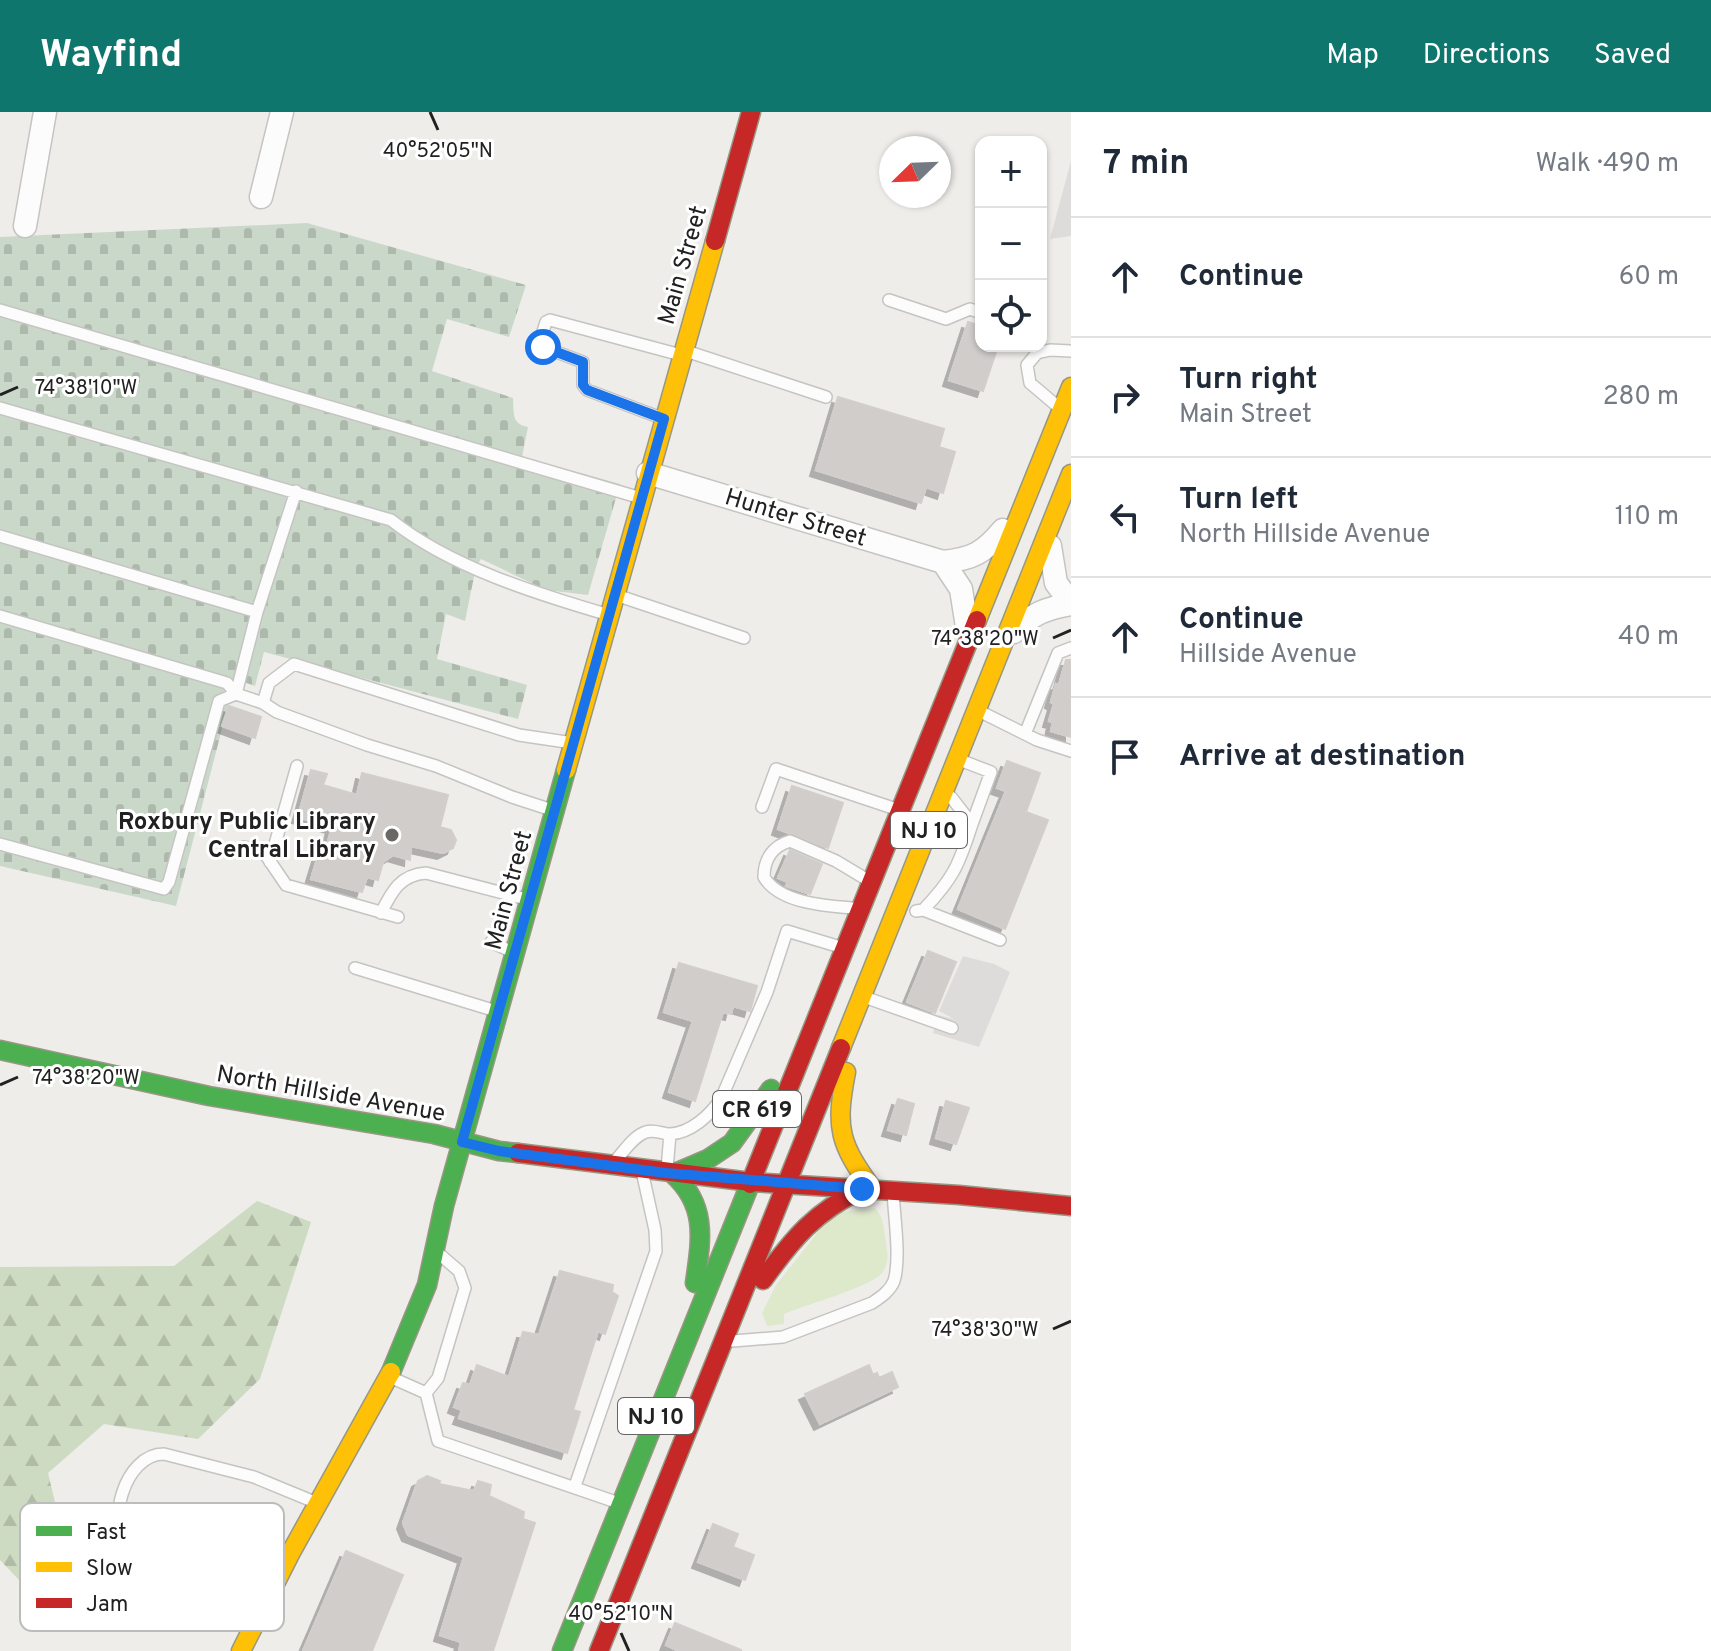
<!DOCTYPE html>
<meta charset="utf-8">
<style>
:root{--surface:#fff;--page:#f2f2f3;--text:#1f2937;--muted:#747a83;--line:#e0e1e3;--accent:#0f766e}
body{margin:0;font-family:Overpass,sans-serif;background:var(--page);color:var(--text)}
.controls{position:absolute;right:24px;top:24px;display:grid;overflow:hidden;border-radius:16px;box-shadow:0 2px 6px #0004}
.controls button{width:72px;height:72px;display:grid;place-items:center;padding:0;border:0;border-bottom:2px solid var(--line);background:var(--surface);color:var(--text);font:40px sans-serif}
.compass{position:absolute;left:879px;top:24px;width:72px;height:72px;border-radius:50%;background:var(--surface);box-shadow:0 2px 6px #0004;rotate:247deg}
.stop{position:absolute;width:24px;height:24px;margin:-18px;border:6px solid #1a73e8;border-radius:50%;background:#fff}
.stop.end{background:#1a73e8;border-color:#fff;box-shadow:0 2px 8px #0008}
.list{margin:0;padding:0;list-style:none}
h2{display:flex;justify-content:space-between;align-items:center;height:104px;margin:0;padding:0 32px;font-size:34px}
h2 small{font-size:26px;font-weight:400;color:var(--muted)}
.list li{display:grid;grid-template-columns:52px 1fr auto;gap:24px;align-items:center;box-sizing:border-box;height:120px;padding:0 32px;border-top:2px solid var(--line)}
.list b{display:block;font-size:30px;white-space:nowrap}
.list p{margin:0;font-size:26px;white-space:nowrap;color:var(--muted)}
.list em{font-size:26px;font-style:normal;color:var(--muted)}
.icon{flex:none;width:44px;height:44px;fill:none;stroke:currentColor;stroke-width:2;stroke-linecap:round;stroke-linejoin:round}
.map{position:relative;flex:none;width:1071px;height:1539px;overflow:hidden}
header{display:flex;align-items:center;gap:48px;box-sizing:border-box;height:112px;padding:0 40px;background:var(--accent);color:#fff}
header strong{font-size:38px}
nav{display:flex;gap:44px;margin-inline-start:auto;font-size:28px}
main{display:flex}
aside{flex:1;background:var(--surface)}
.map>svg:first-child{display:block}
</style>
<header>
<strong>Wayfind</strong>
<nav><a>Map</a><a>Directions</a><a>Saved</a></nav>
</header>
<main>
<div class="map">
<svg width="1071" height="1539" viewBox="0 0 1071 1539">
<defs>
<pattern id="forest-firs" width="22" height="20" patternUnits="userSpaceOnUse" patternTransform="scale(2)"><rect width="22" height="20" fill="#cddbc2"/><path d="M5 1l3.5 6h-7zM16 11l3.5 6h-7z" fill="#b0bca6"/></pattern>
<pattern id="cemetery-stones" width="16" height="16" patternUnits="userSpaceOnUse" patternTransform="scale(2)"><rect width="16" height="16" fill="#cad8c9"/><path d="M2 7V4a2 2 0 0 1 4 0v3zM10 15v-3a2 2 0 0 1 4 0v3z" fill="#adb9ac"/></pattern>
<filter id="shadow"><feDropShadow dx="-6" dy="6" stdDeviation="0" flood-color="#0004"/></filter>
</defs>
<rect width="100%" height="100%" fill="#efedea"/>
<path fill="#dddcdb" d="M 1071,49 L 1071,124 L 1050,127 Z
M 963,844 L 994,852 L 1010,860 L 979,935 L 933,921 L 938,903 L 954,907 L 939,899 Z"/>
<path fill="#dee9cc" d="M 875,1096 C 884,1105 884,1118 886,1131 C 888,1142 889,1152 882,1161 C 871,1175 805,1193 784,1202 L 784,1212 L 767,1214 L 762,1201 L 776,1173 L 833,1101 Z"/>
<path fill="url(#forest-firs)" d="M 257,1089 L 311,1110 L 260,1267 L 198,1327 L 104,1312 L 48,1361 L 72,1461 L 37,1487 L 0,1448 L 0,1155 L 174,1154 Z"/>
<path fill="url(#cemetery-stones)" d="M 307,111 L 526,173 L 509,225 L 447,207 L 432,259 L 513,286 C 514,300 511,312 528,315 L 522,345 L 620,372 L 588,483 L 546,478 L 481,447 L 476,455 L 465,509 L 446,502 L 437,547 L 527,573 L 518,607 L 264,540 L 255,574 L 235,567 L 176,794 L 0,754 L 0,125 Z"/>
<path fill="#d0cdcb" stroke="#d2cecc" stroke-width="2" filter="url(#shadow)" d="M 968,210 L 981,214 L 981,234 L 998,234 L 983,279 L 949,268 Z
M 838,285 L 944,317 L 939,335 L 955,340 L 943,381 L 926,375 L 921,391 L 816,358 Z
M 1066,548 L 1071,548 L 1071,625 L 1051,619 L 1053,610 L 1049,609 L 1054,592 L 1051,590 L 1056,572 L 1059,573 Z
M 229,594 L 261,605 L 255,626 L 222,614 Z
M 1007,649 L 1040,661 L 1026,700 L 1048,708 L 1005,817 L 958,797 L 1006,679 L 997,676 Z
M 311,658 L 327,662 L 323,673 L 357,683 L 362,661 L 448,683 L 440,715 L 451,718 L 456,728 L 453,736 L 443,741 L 411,734 L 410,748 L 393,743 L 383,750 L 378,768 L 367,765 L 362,780 L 311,767 L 318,744 L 324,744 L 332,715 L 298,705 Z
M 792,674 L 843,691 L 828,736 L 778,717 Z
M 790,738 L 822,752 L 810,782 L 786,774 L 788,770 L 778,766 Z
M 928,839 L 956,850 L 935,901 L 907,890 Z
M 679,851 L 757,874 L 750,899 L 733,894 L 731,902 L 723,900 L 695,989 L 669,980 L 693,909 L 664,900 Z
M 898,987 L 914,992 L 906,1023 L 888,1018 Z
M 946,989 L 969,996 L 956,1032 L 936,1026 Z
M 560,1159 L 613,1173 L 612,1180 L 618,1184 L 605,1222 L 598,1219 L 573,1298 L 580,1300 L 567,1341 L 459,1306 L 462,1298 L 454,1295 L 463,1271 L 470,1273 L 477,1253 L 509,1265 L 523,1220 L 539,1223 Z
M 869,1253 L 873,1263 L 877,1261 L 879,1266 L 892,1260 L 898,1275 L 820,1312 L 805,1282 Z
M 427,1364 L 440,1369 L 439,1372 L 474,1379 L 478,1369 L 491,1373 L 489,1384 L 524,1400 L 523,1407 L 535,1411 L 493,1539 L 459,1539 L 461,1530 L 440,1523 L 464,1445 L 408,1423 L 403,1411 L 418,1369 Z
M 713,1412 L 738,1422 L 733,1435 L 754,1443 L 745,1468 L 698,1450 Z
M 346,1439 L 403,1463 L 372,1539 L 303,1539 Z
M 675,1511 L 741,1538 L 741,1539 L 679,1539 L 666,1533 Z"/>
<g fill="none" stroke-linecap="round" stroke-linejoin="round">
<defs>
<path id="lane" d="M 889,188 L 946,207 L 970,197 L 981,201
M 0,198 L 641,386
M 686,239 L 826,285
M 1056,293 L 1030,271 L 1027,253 L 1037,241 L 1050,238 L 1071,239
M 0,296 L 391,408 C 450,455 537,482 609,503
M 664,307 L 587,278 L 583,273 L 583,250 L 543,235 L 539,232 L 546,210 L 550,208 L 681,243
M 0,424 L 257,500
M 616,483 L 744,526
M 0,504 L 227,571 L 236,582 L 263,591
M 981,600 L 1037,628 L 1071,639
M 1025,622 L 1058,541 L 1071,536
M 965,650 L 991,660 L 972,712
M 762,695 L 776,657 L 893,696
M 555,699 L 512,685 L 436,654 L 367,633 L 277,600 L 263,591 L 269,571 L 294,552 L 519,623 L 573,631
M 0,732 L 164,777 L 169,770 L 219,589 L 236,582 L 257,500 L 296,379
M 244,735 L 263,739 L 286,773 L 398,805
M 270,750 L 297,654
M 853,796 C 826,794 779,791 764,765 C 764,747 773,734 790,729 L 836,749 L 866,767
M 923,798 C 953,767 959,753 972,712 L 951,685
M 916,799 L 923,798 L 1000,828
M 381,801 C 392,779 400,763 426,761 L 530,788
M 491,830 L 515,841
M 355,856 L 496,899
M 867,886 L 952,916
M 614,1050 C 623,1041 633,1024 646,1020 C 654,1017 662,1022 670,1022 C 691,1021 710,1003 721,987 L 767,880 L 787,819 L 837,834
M 667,1057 L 670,1022
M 733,1229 L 783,1225 L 872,1191 C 881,1185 890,1179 894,1169 C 901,1146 894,1104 893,1079
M 390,1265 L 426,1281 L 438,1329 L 613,1389
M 426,1281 L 438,1266 L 465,1176 L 459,1159 L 438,1141
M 575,1374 L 656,1139 L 655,1118 L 642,1059
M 259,1497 L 129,1440 C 105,1413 124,1342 164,1342 L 254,1365 L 317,1391"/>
<path id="street" d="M 261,85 L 282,0
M 25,114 L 45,0
M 648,361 L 943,450 C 972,447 984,441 1003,418
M 1050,434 L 1056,471 L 1071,491
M 943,450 L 961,477 L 967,515
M 1014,520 C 1031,502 1047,496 1071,492"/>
<path id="fast" d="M 0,938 L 209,984 L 434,1022 L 499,1039 L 518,1041
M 695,1171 C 701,1128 708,1094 673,1062 L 708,1047 L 732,1031 L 771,977
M 391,1260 L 427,1173 L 444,1094 L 566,658
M 562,1539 L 750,1072"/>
<path id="slow" d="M 977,508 L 1071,275
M 566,658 L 715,129
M 841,936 L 1071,362
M 846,960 C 835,1017 839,1031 873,1078
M 241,1539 L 290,1442 L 391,1260"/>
<path id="jam" d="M 715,129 L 751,0
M 518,1041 L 751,1070 L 959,1083 L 1071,1094
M 750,1072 L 977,508
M 763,1168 C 793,1126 815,1100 862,1077
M 599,1539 L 841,936"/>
</defs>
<use href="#lane" stroke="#c5c4c2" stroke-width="14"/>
<use href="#street" stroke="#c5c4c2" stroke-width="25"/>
<use href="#fast" stroke="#989783" stroke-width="21"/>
<use href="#slow" stroke="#989783" stroke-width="21"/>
<use href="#jam" stroke="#989783" stroke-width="21"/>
<use href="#lane" stroke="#fdfcfc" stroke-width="11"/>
<use href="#street" stroke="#fdfcfc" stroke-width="22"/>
<use href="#fast" stroke="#4caf50" stroke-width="18"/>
<use href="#slow" stroke="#ffc107" stroke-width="18"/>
<use href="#jam" stroke="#c62828" stroke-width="18"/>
</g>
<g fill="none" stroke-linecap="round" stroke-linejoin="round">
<path stroke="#1a73e8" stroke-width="10" d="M 543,235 L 583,250 L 583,273 L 587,278 L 664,307 L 462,1030 L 499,1039 L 666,1061 L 862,1077"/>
</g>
<path fill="none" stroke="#212121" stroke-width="3" d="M 430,0 L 438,18M 0,283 L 18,275M 1053,526 L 1071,518M 0,973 L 18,965M 1053,1217 L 1071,1209M 621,1521 L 629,1539"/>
<circle fill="#696867" stroke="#fff" stroke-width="3" cx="392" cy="723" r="8"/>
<g text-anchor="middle" stroke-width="6" stroke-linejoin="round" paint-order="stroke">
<g fill="#fff" stroke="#646464" stroke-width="2">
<rect x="891" y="700" width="76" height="36" rx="6"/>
<rect x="713" y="979" width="88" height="36" rx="6"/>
<rect x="618" y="1286" width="76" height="36" rx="6"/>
</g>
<g font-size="22" font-weight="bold" fill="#212121">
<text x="929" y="726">NJ 10</text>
<text x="757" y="1005">CR 619</text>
<text x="656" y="1312">NJ 10</text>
</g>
<g font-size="24" fill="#212121" stroke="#fff">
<text transform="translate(682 153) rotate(-74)" y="8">Main Street</text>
<text transform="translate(796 405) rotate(17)" y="8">Hunter Street</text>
<text transform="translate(508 778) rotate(-75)" y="8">Main Street</text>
<text transform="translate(331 981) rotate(10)" y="8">North Hillside Avenue</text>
</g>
<g font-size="24" font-weight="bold" fill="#212121" stroke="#fff" text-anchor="end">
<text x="376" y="717">Roxbury Public Library<tspan x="376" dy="28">Central Library</tspan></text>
</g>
</g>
<rect x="20" y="1391" width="264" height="128" rx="12" fill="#fff" stroke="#bcbcbc" stroke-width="2"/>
<rect x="36" y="1414" width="36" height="10" fill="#4caf50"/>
<rect x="36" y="1450" width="36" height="10" fill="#ffc107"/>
<rect x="36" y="1486" width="36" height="10" fill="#c62828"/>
<g font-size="22" fill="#212121">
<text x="86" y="1427">Fast</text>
<text x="86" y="1463">Slow</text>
<text x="86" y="1499">Jam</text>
</g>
<g font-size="20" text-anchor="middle" fill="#212121" stroke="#fff" stroke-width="6" stroke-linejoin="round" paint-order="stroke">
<text x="438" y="45">40°52'05"N</text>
<text x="86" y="282">74°38'10"W</text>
<text x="985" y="533">74°38'20"W</text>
<text x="86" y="972">74°38'20"W</text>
<text x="985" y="1224">74°38'30"W</text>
<text x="621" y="1508">40°52'10"N</text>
</g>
</svg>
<div class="controls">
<button>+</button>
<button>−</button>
<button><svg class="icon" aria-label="locate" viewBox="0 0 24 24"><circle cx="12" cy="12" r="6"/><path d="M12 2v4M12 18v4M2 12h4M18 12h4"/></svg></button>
</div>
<svg class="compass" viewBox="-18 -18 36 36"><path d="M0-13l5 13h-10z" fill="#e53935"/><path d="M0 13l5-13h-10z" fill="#747a83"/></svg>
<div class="stop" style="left:543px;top:235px"></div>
<div class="stop end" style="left:862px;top:1077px"></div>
</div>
<aside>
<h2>7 min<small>Walk · 490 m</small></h2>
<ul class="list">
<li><svg class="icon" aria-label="ahead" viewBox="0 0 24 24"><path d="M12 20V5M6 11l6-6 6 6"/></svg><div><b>Continue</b></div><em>60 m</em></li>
<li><svg class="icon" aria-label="right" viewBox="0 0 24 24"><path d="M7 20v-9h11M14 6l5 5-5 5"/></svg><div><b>Turn right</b><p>Main Street</p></div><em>280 m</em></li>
<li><svg class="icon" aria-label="left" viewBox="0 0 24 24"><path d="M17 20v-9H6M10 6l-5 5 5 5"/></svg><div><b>Turn left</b><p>North Hillside Avenue</p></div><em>110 m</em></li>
<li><svg class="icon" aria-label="ahead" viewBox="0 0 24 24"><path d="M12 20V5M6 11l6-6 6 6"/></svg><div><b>Continue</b><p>Hillside Avenue</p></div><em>40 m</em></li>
<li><svg class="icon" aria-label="arrive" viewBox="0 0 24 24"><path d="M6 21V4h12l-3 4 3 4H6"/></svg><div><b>Arrive at destination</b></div></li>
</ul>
</aside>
</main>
